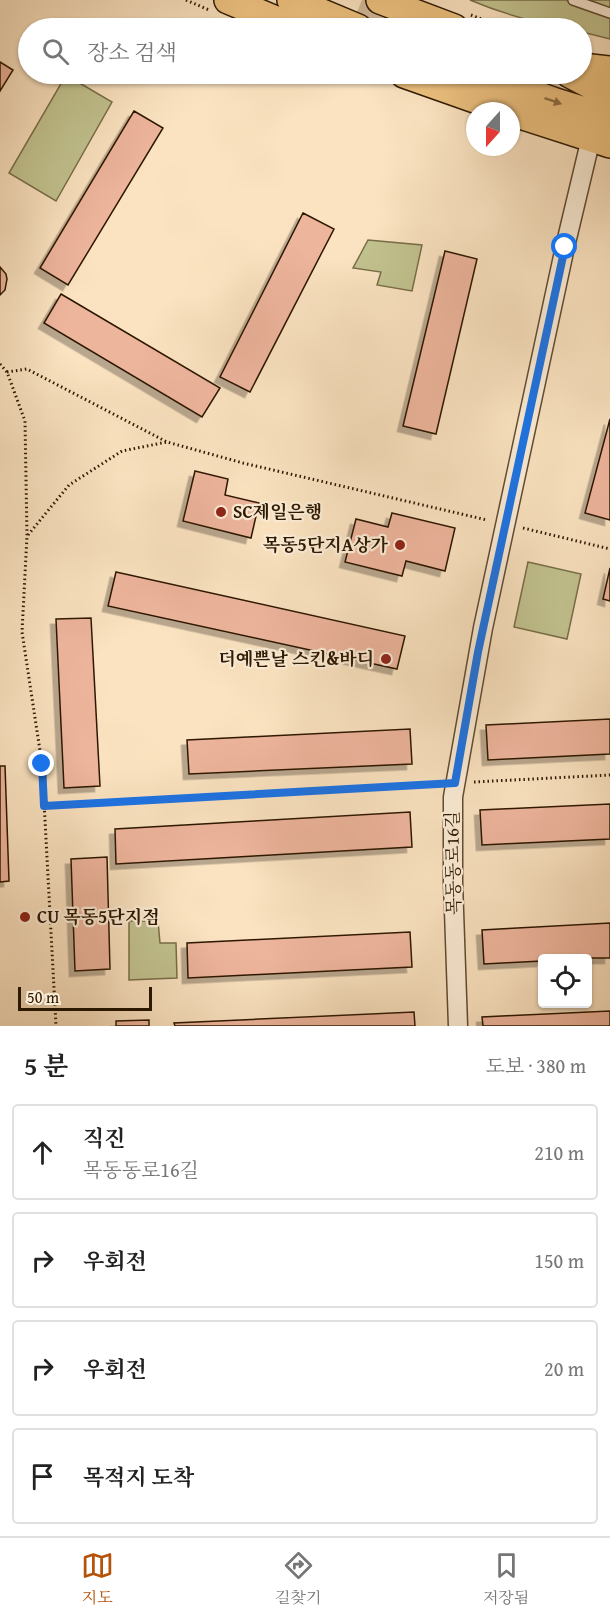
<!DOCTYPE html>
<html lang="ko">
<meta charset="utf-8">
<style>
:root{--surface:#fff;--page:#f6f6f6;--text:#222;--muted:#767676;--line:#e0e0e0;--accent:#b45309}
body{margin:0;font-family:"Gentium Book Plus","Noto Serif KR",serif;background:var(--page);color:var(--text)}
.controls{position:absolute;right:18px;bottom:18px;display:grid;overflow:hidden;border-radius:6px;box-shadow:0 2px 4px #0004}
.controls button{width:54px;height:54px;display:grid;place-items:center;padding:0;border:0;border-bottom:2px solid var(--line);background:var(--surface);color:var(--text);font:30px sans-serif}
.compass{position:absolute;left:466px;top:102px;width:54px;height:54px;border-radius:50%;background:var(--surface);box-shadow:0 2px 4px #0004;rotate:201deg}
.scale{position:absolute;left:18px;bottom:15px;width:134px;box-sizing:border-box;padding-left:6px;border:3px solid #2d1800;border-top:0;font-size:16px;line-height:21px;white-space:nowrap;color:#2d1800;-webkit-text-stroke:4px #fcedd7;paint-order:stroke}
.stop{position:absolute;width:18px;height:18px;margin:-14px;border:4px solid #1a73e8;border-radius:50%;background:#fff}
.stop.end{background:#1a73e8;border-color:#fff;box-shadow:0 2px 6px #0008}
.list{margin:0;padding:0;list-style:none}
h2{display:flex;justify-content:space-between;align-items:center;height:78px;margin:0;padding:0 24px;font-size:26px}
h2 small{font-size:20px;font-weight:400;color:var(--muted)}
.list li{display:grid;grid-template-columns:39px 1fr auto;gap:18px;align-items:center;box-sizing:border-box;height:96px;margin:0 12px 12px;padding:0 12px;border:2px solid var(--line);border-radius:6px}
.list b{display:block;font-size:22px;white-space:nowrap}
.list p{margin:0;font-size:20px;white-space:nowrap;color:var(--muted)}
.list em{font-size:20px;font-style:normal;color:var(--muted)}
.icon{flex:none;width:33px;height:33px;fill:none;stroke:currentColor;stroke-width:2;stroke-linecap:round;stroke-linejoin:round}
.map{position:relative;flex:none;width:610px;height:1026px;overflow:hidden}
.search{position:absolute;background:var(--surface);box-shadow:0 2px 4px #0004;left:18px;right:18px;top:18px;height:66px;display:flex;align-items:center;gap:15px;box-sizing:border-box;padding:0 21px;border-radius:33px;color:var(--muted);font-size:22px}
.sheet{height:510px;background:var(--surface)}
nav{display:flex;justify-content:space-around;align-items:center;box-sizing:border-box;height:84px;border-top:2px solid var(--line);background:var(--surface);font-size:16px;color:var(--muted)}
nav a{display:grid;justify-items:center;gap:3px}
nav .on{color:var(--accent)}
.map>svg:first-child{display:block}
</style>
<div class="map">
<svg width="610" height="1026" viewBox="0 0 610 1026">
<defs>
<filter id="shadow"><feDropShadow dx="-5.5" dy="5.5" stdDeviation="0" flood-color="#0004"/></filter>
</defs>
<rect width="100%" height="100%" fill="#fbe3c1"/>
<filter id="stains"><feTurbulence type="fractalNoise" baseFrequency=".00333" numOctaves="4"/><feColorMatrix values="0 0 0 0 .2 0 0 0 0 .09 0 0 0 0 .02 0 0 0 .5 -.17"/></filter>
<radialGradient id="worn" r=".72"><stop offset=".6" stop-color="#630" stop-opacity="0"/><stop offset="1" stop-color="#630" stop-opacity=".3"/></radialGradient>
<path fill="#c2c390" stroke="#786e48" stroke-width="1.5" d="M 470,0 L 610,0 L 610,39 L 582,32 L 582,28 C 548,28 501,13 470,0 Z
M 66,75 L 112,102 L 56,201 L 9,173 Z
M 368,240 L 422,245 L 412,291 L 377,285 L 381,272 L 353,268 Z
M 528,562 L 581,574 L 567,639 L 514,627 Z
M 129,921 L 158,921 L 160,943 L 176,943 L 177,978 L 129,980 Z"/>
<path fill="#eeb59d" stroke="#2d1800" stroke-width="1.5" filter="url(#shadow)" d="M 0,62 L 13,70 L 0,91 Z
M 134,111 L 163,128 L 68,285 L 40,268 Z
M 303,213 L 334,229 L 250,392 L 220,377 Z
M 445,251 L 477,259 L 436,434 L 403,426 Z
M 0,267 L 6,274 L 7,279 L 5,290 L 0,295 Z
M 61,294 L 220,388 L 202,417 L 44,323 Z
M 610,419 L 610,520 L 585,513 Z
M 195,471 L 228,479 L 225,495 L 259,503 L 251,538 L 183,521 Z
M 392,513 L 455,528 L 445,571 L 406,561 L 402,576 L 345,562 L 356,519 L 388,527 Z
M 610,568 L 610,601 L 603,599 Z
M 116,572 L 405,636 L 397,669 L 108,606 Z
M 91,618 L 100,786 L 64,788 L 56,619 Z
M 610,719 L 610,754 L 488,760 L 486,725 Z
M 410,729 L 412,764 L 189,774 L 187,740 Z
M 0,766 L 5,766 L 9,881 L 0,882 Z
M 610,804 L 610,839 L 482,845 L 480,810 Z
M 410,812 L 412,847 L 116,864 L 115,829 Z
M 107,857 L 110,969 L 75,971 L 71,859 Z
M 610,923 L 610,958 L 542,958 L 542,961 L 484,964 L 482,930 Z
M 410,932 L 412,967 L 188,978 L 187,943 Z
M 610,1011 L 610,1026 L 483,1026 L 482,1017 Z
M 414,1012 L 415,1026 L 175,1026 L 174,1023 Z
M 149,1020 L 149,1026 L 116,1026 L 116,1021 Z"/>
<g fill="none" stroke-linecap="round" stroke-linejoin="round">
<path stroke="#d2ba9a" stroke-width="28" stroke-dasharray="28 14" stroke-linecap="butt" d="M 362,0 L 403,17
M 458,74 L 502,89"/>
<defs>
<path id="service" d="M 573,0 L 610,13"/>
<path id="minor" d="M 458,1026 L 453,882 L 453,797 L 483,628 L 565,247 L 591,138"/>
<path id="primary" d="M 228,0 L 295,28
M 291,0 L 358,28
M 380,0 L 454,28
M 582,67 L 610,70
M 404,74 L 509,111
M 478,74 L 553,101 L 610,119
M 570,74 L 610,95
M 511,112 L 610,144"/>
</defs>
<use href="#service" stroke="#604b30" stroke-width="12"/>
<use href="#minor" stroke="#604b30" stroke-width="21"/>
<use href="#primary" stroke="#2d1800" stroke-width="30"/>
<path stroke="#2d1800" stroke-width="3" stroke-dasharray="1.5 3" stroke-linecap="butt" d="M 186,0 L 209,10
M 471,15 L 493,23 L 519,28
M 366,74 L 384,80
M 0,364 L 7,372 L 25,421 L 27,536 L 22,632 L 42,764 L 56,1026
M 7,372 L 27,369 L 167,442 L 243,463 L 487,520
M 523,528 L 610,549
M 28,535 L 69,485 L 122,451 L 167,442
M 474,782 L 610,775
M 44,806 L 437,784"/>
<use href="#service" stroke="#fcedd7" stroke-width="9"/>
<use href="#minor" stroke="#fcedd7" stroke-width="18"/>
<use href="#primary" stroke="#eec280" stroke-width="27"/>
</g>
<defs><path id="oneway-solid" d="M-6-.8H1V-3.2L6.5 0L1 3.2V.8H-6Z" transform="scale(1.5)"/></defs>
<use fill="#8e6d40" href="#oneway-solid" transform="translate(553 101) rotate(19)"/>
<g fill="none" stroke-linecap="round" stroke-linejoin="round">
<path stroke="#1a73e8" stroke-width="8" d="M 42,764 L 44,806 L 455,783 L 478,652 L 565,247"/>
</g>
<g fill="#8f2418" stroke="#fcedd7" stroke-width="2">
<circle cx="221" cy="512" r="6"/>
<circle cx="400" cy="545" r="6"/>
<circle cx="386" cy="659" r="6"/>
<circle cx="25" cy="917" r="6"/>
</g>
<g text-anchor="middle" stroke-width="4.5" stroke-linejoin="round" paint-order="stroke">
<g font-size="18" font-weight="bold" fill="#2d1800" stroke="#fcedd7" text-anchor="start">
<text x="233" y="518">SC제일은행</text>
<text x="388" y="551" text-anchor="end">목동5단지A상가</text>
<text x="374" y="665" text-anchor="end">더예쁜날 스킨&amp;바디</text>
<text x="37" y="923">CU 목동5단지점</text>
</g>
<g font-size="18" fill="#2d1800" stroke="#fcedd7">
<text transform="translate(453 863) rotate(-91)" y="6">목동동로16길</text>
</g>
</g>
<rect width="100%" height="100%" filter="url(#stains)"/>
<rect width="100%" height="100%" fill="url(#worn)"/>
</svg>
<div class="controls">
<button><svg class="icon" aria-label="locate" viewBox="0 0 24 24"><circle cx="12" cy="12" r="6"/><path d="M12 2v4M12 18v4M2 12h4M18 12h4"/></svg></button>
</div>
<svg class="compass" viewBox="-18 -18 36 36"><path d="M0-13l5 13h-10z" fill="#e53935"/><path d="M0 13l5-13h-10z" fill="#767676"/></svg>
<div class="scale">50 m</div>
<div class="stop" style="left:565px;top:247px"></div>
<div class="stop end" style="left:42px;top:764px"></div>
<div class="search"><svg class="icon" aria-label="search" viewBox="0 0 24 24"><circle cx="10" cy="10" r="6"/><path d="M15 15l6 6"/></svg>장소 검색</div>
</div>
<section class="sheet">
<h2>5 분<small>도보 · 380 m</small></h2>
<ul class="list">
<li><svg class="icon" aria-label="ahead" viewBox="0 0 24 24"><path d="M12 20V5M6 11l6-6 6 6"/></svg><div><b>직진</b><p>목동동로16길</p></div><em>210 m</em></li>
<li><svg class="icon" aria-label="right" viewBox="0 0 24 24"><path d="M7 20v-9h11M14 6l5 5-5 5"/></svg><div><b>우회전</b></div><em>150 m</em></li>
<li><svg class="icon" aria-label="right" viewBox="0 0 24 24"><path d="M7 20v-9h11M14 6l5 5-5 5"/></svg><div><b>우회전</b></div><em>20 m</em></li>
<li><svg class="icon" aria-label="arrive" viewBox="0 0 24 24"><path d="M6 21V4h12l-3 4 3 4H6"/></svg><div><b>목적지 도착</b></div></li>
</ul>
</section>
<nav>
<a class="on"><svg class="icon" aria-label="map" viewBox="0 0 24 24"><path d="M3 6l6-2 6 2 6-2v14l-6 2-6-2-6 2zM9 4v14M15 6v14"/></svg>지도</a>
<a><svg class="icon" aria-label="directions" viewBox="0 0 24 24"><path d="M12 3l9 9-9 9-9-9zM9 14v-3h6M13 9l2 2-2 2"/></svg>길찾기</a>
<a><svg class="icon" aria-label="saved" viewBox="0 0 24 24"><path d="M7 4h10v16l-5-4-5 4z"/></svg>저장됨</a>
</nav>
